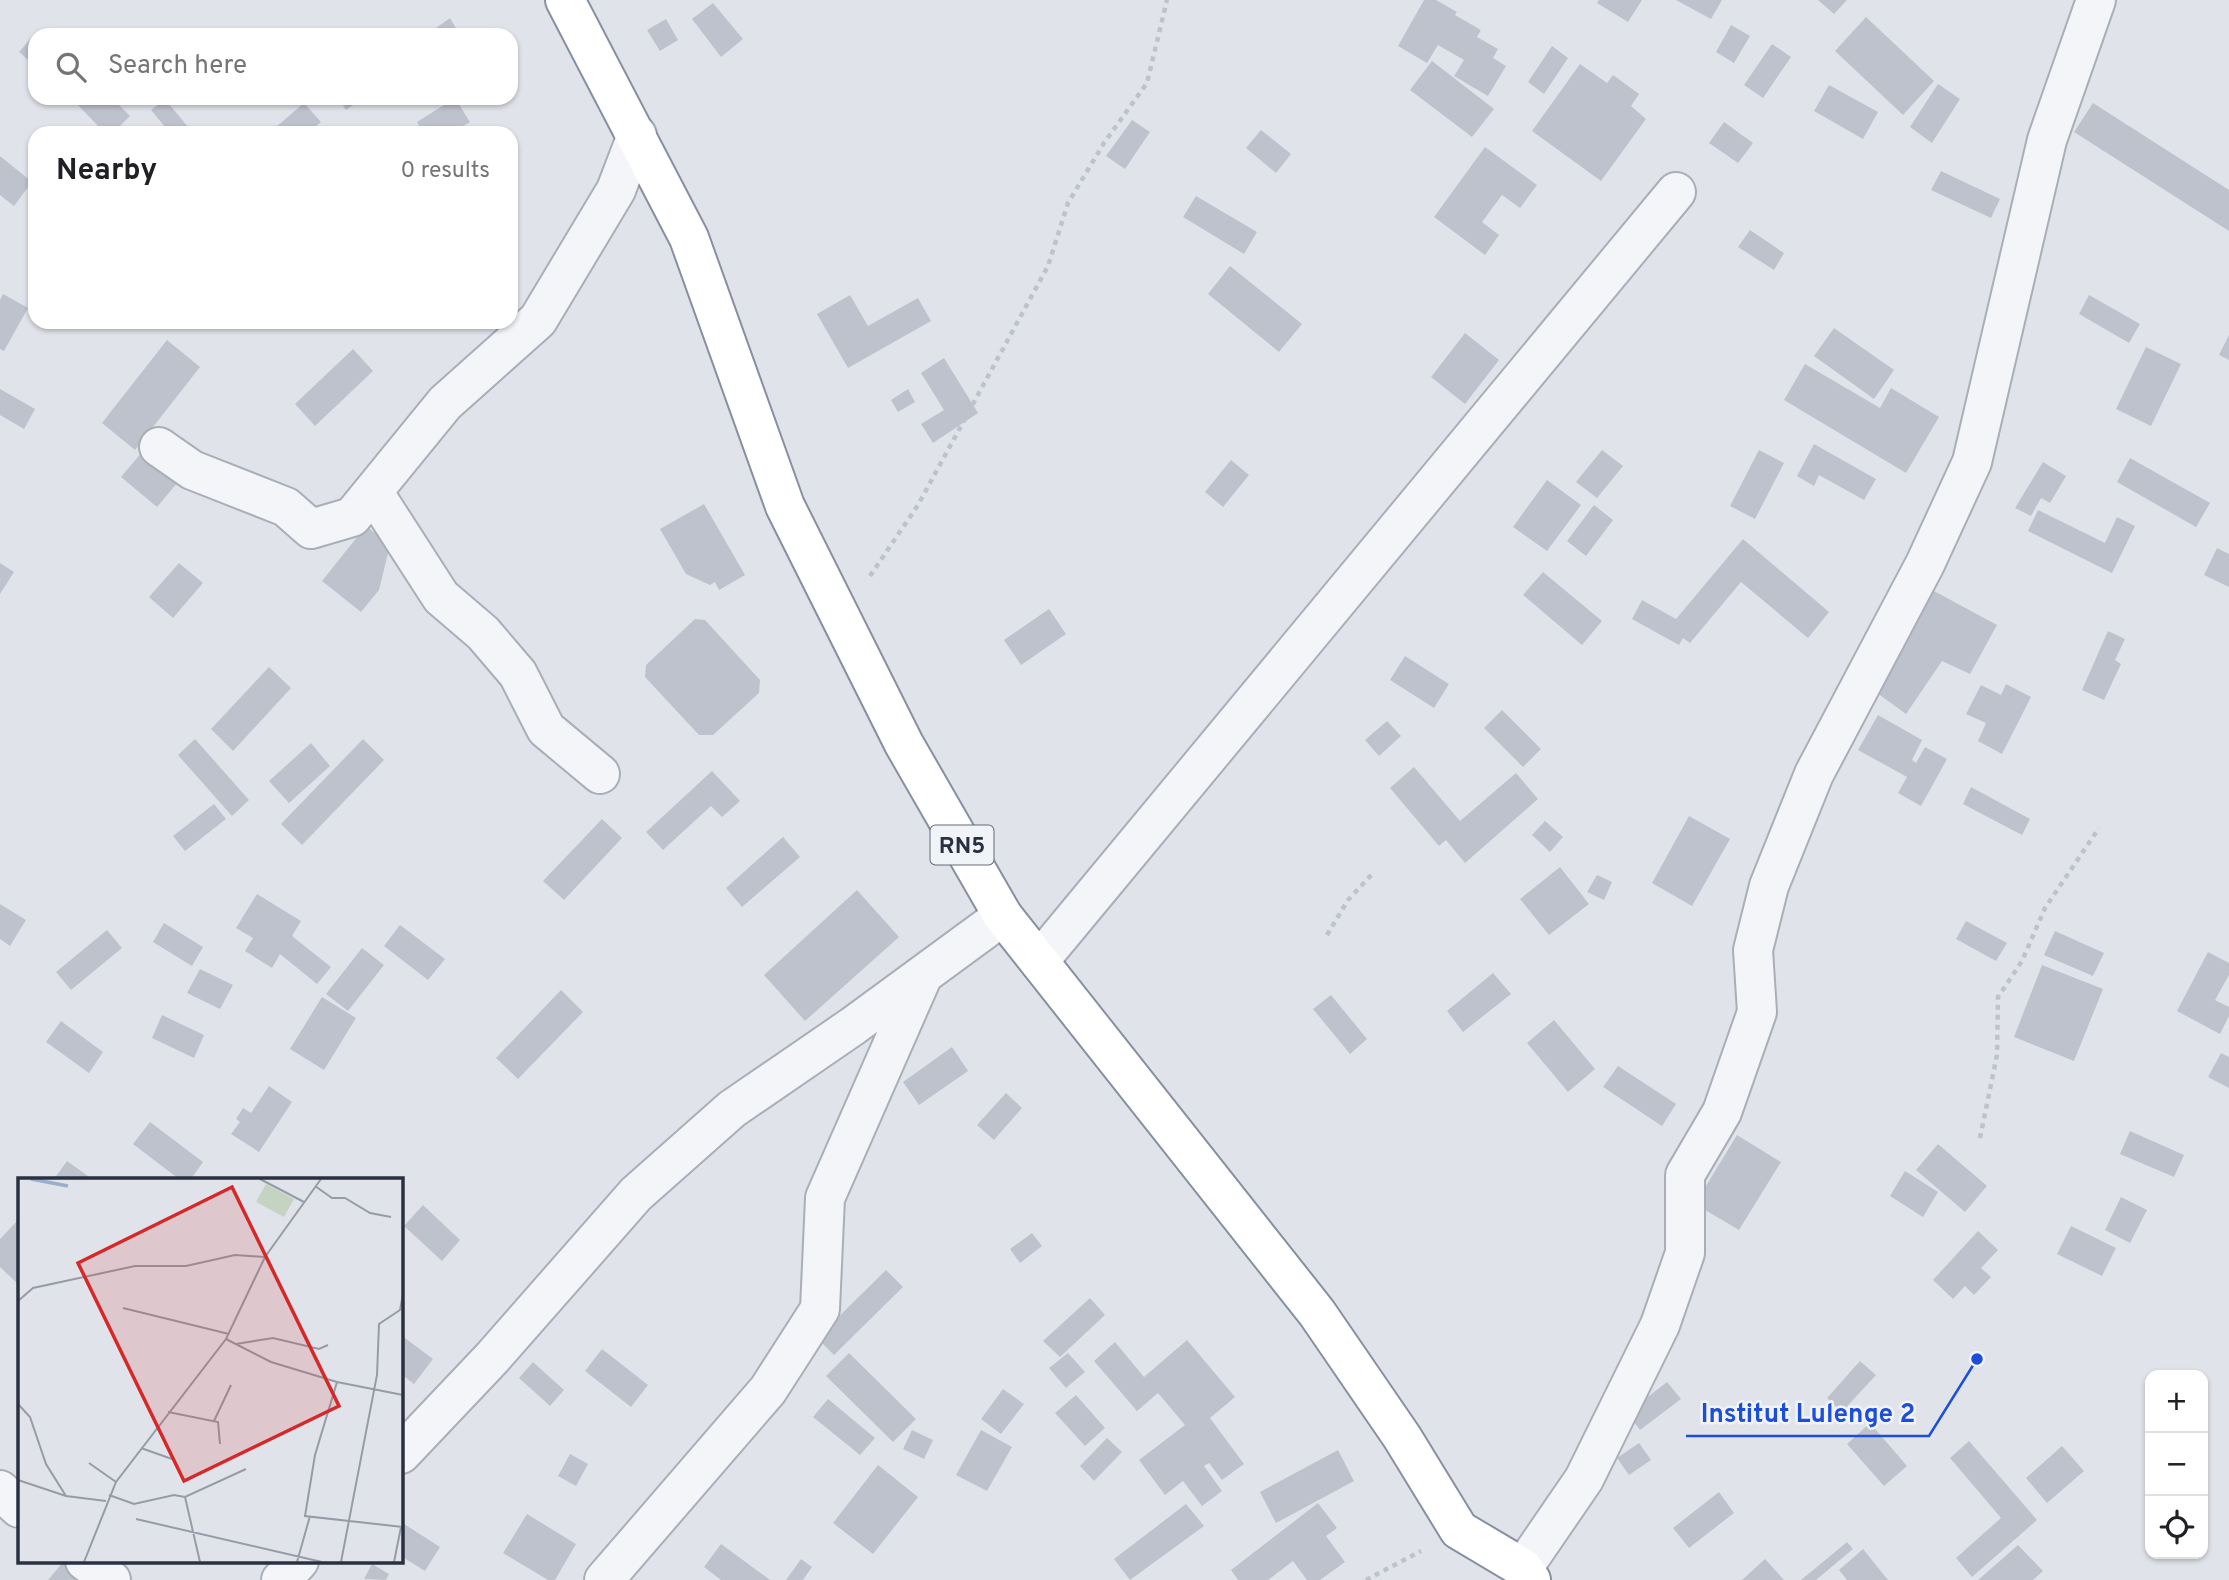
<!DOCTYPE html>
<meta charset="utf-8">
<style>
:root{--surface:#fff;--page:#f6f6f6;--text:#202124;--muted:#757577;--line:#e0e0e0}
body{margin:0;font-family:Overpass,sans-serif;background:var(--page);color:var(--text)}
.controls{position:absolute;right:21px;bottom:21px;display:grid;overflow:hidden;border-radius:14px;box-shadow:0 2px 5px #0004}
.controls button{width:63px;height:63px;display:grid;place-items:center;padding:0;border:0;border-bottom:2px solid var(--line);background:var(--surface);color:var(--text);font:35px sans-serif}
.list{margin:0;padding:0;list-style:none}
h2{display:flex;justify-content:space-between;align-items:center;height:91px;margin:0;padding:0 28px;font-size:30px}
h2 small{font-size:23px;font-weight:400;color:var(--muted)}
.icon{flex:none;width:38px;height:38px;fill:none;stroke:currentColor;stroke-width:2;stroke-linecap:round;stroke-linejoin:round}
.map{position:relative;flex:none;width:2229px;height:1580px;overflow:hidden}
.search{position:absolute;background:var(--surface);box-shadow:0 2px 5px #0004;left:28px;top:28px;width:490px;height:77px;display:flex;align-items:center;gap:18px;box-sizing:border-box;padding:0 24px;border-radius:21px;color:var(--muted);font-size:26px}
.panel{position:absolute;background:var(--surface);box-shadow:0 2px 5px #0004;left:28px;top:126px;width:490px;height:203px;border-radius:21px}
.map>svg:first-child{display:block}
</style>
<div class="map">
<svg width="2229" height="1580" viewBox="0 0 2229 1580">
<rect width="100%" height="100%" fill="#e0e4ea"/>
<path fill="#bdc2cd" d="M 1424,0 L 1436,0 L 1457,12 L 1455,15 L 1481,30 L 1477,37 L 1498,49 L 1493,58 L 1506,66 L 1488,96 L 1454,76 L 1464,60 L 1438,45 L 1427,63 L 1398,46 Z
M 1599,0 L 1642,0 L 1628,22 L 1597,3 Z
M 1676,0 L 1722,0 L 1711,19 Z
M 1818,0 L 1847,0 L 1834,14 Z
M 713,3 L 743,39 L 721,57 L 692,19 Z
M 1866,17 L 1934,81 L 1903,115 L 1835,51 Z
M 450,18 L 460,35 L 426,35 Z
M 666,19 L 678,40 L 660,51 L 647,30 Z
M 1731,25 L 1750,36 L 1734,63 L 1716,52 Z
M 33,36 L 35,38 L 35,66 L 19,52 Z
M 1772,44 L 1791,57 L 1763,98 L 1744,85 Z
M 1552,46 L 1568,58 L 1544,94 L 1528,82 Z
M 1432,61 L 1494,109 L 1472,137 L 1410,90 Z
M 1580,64 L 1607,83 L 1613,75 L 1639,94 L 1631,106 L 1646,119 L 1601,181 L 1532,131 Z
M 1938,84 L 1960,99 L 1932,143 L 1910,127 Z
M 1829,85 L 1878,112 L 1863,139 L 1814,111 Z
M 71,98 L 112,98 L 130,116 L 113,133 L 105,133 Z
M 338,98 L 363,98 L 346,110 Z
M 455,98 L 470,122 L 451,133 L 423,133 L 417,122 Z
M 165,99 L 193,133 L 170,133 L 151,110 Z
M 304,103 L 321,122 L 308,133 L 269,133 Z
M 2093,103 L 2229,190 L 2229,231 L 2074,132 Z
M 1132,120 L 1150,132 L 1125,169 L 1106,156 Z
M 1724,122 L 1753,143 L 1738,163 L 1709,143 Z
M 1261,130 L 1291,154 L 1276,173 L 1246,148 Z
M 1485,147 L 1537,185 L 1520,208 L 1502,195 L 1482,222 L 1499,235 L 1485,255 L 1434,217 Z
M 0,156 L 32,182 L 14,206 L 0,195 Z
M 1941,171 L 2000,199 L 1991,218 L 1931,190 Z
M 1196,196 L 1257,232 L 1244,254 L 1183,217 Z
M 1750,230 L 1784,253 L 1774,270 L 1738,247 Z
M 1230,266 L 1302,324 L 1279,352 L 1208,294 Z
M 3,294 L 28,308 L 4,351 L 0,349 L 0,300 Z
M 850,295 L 868,326 L 918,298 L 931,321 L 848,368 L 817,314 Z
M 2089,295 L 2140,324 L 2129,343 L 2079,314 Z
M 1834,328 L 1894,370 L 1874,399 L 1814,356 Z
M 1465,333 L 1499,360 L 1465,404 L 1431,377 Z
M 2229,335 L 2229,360 L 2219,355 Z
M 167,340 L 200,367 L 135,450 L 102,423 Z
M 2146,347 L 2181,364 L 2151,426 L 2116,409 Z
M 353,349 L 373,371 L 315,426 L 295,404 Z
M 944,358 L 978,413 L 933,443 L 921,424 L 944,410 L 921,373 Z
M 1805,364 L 1880,408 L 1891,388 L 1939,417 L 1906,473 L 1784,400 Z
M 0,389 L 35,409 L 24,429 L 0,415 Z
M 908,389 L 915,402 L 898,412 L 891,400 Z
M 1814,444 L 1876,479 L 1864,500 L 1819,475 L 1814,486 L 1797,476 Z
M 148,445 L 184,475 L 157,507 L 121,477 Z
M 1602,450 L 1623,466 L 1597,498 L 1576,482 Z
M 1759,450 L 1784,463 L 1755,519 L 1730,506 Z
M 2130,458 L 2210,503 L 2196,527 L 2117,482 Z
M 1231,460 L 1249,475 L 1223,507 L 1205,492 Z
M 2043,462 L 2066,476 L 2050,503 L 2041,498 L 2031,516 L 2015,508 Z
M 1547,480 L 1581,505 L 1547,551 L 1513,527 Z
M 704,504 L 745,575 L 719,590 L 715,582 L 710,585 L 686,574 L 660,529 Z
M 1594,505 L 1613,520 L 1586,556 L 1567,541 Z
M 2038,510 L 2105,543 L 2117,517 L 2135,526 L 2112,573 L 2028,531 Z
M 366,526 L 390,545 L 379,590 L 361,612 L 322,581 Z
M 1743,539 L 1829,612 L 1808,638 L 1741,582 L 1690,643 L 1683,638 L 1679,645 L 1632,619 L 1642,600 L 1676,619 Z
M 2217,548 L 2229,554 L 2229,587 L 2204,575 Z
M 0,563 L 14,572 L 0,594 Z
M 179,563 L 203,583 L 173,618 L 149,597 Z
M 1543,572 L 1602,621 L 1582,645 L 1523,595 Z
M 1934,591 L 1997,625 L 1970,674 L 1942,661 L 1906,714 L 1877,693 Z
M 1049,609 L 1066,634 L 1021,665 L 1004,640 Z
M 695,619 L 705,620 L 760,680 L 759,693 L 713,735 L 699,735 L 645,677 L 646,665 Z
M 2108,631 L 2125,639 L 2115,660 L 2121,664 L 2104,700 L 2082,690 Z
M 1405,656 L 1449,684 L 1434,708 L 1390,680 Z
M 269,667 L 291,688 L 233,751 L 211,729 Z
M 2006,684 L 2031,697 L 2002,754 L 1978,741 L 1986,723 L 1966,714 L 1981,685 L 2001,695 Z
M 1502,710 L 1541,749 L 1523,767 L 1484,728 Z
M 1878,715 L 1922,740 L 1912,760 L 1916,763 L 1925,747 L 1947,759 L 1921,806 L 1898,793 L 1907,777 L 1858,750 Z
M 1387,721 L 1401,736 L 1379,756 L 1365,740 Z
M 195,739 L 249,800 L 232,816 L 178,755 Z
M 363,739 L 384,760 L 302,845 L 281,824 Z
M 311,743 L 330,766 L 289,803 L 269,781 Z
M 1414,767 L 1460,821 L 1516,773 L 1538,799 L 1465,863 L 1446,840 L 1439,846 L 1390,788 Z
M 712,771 L 740,801 L 722,817 L 711,806 L 663,850 L 646,832 Z
M 1971,787 L 2030,819 L 2022,835 L 1963,804 Z
M 214,804 L 226,819 L 185,851 L 173,836 Z
M 1689,816 L 1730,839 L 1692,906 L 1652,883 Z
M 602,819 L 622,838 L 564,900 L 543,881 Z
M 1545,821 L 1563,837 L 1550,852 L 1532,835 Z
M 783,837 L 800,857 L 742,907 L 726,888 Z
M 1560,867 L 1589,904 L 1549,935 L 1520,899 Z
M 1597,875 L 1612,882 L 1604,900 L 1587,892 Z
M 857,890 L 899,937 L 805,1021 L 764,975 Z
M 257,894 L 301,921 L 292,936 L 331,967 L 317,984 L 280,954 L 272,968 L 245,951 L 253,938 L 236,928 Z
M 0,904 L 26,920 L 10,946 L 0,939 Z
M 1966,921 L 2007,943 L 1996,961 L 1956,939 Z
M 164,923 L 203,947 L 192,966 L 153,942 Z
M 400,925 L 445,959 L 428,980 L 384,946 Z
M 107,930 L 122,948 L 71,990 L 56,972 Z
M 2055,931 L 2104,953 L 2093,976 L 2044,955 Z
M 362,948 L 384,965 L 348,1011 L 326,994 Z
M 2208,952 L 2229,963 L 2229,975 L 2215,1000 L 2229,1007 L 2229,1016 L 2220,1034 L 2177,1011 Z
M 2042,965 L 2103,989 L 2074,1061 L 2014,1037 Z
M 200,969 L 233,985 L 220,1009 L 187,993 Z
M 1493,973 L 1511,994 L 1463,1032 L 1447,1011 Z
M 561,990 L 583,1012 L 518,1079 L 496,1058 Z
M 1331,995 L 1367,1039 L 1350,1054 L 1313,1009 Z
M 322,997 L 356,1018 L 324,1070 L 290,1049 Z
M 162,1015 L 204,1035 L 194,1058 L 152,1038 Z
M 1554,1020 L 1595,1069 L 1568,1092 L 1527,1043 Z
M 61,1021 L 103,1052 L 89,1073 L 46,1042 Z
M 952,1047 L 968,1071 L 919,1105 L 903,1082 Z
M 2221,1053 L 2229,1057 L 2229,1088 L 2208,1077 Z
M 1618,1066 L 1676,1104 L 1662,1126 L 1603,1087 Z
M 269,1086 L 292,1102 L 259,1152 L 231,1134 L 240,1122 L 236,1119 L 243,1108 L 251,1113 Z
M 1006,1093 L 1022,1108 L 994,1140 L 977,1125 Z
M 150,1122 L 203,1162 L 191,1179 L 179,1179 L 133,1144 Z
M 2130,1131 L 2184,1155 L 2174,1177 L 2120,1154 Z
M 1737,1135 L 1781,1162 L 1739,1230 L 1695,1204 Z
M 1938,1144 L 1987,1186 L 1965,1212 L 1916,1170 Z
M 67,1161 L 92,1179 L 54,1179 Z
M 1905,1171 L 1938,1192 L 1923,1217 L 1890,1196 Z
M 2121,1197 L 2147,1210 L 2130,1243 L 2105,1230 Z
M 423,1205 L 460,1240 L 442,1261 L 404,1226 Z
M 19,1219 L 19,1285 L 0,1267 L 0,1239 Z
M 2071,1226 L 2116,1248 L 2102,1276 L 2057,1254 Z
M 1978,1231 L 1998,1250 L 1981,1268 L 1991,1277 L 1974,1295 L 1965,1286 L 1953,1299 L 1933,1280 Z
M 1032,1233 L 1042,1246 L 1020,1263 L 1010,1249 Z
M 886,1270 L 903,1287 L 834,1355 L 817,1338 Z
M 1090,1298 L 1105,1315 L 1060,1357 L 1043,1341 Z
M 401,1335 L 433,1359 L 414,1384 L 401,1374 Z
M 1187,1340 L 1235,1397 L 1210,1418 L 1244,1464 L 1222,1480 L 1209,1463 L 1204,1466 L 1222,1491 L 1202,1506 L 1183,1481 L 1165,1495 L 1139,1460 L 1185,1425 L 1158,1393 L 1137,1411 L 1094,1361 L 1115,1342 L 1144,1377 Z
M 602,1349 L 648,1385 L 631,1407 L 585,1371 Z
M 849,1353 L 916,1419 L 893,1442 L 826,1376 Z
M 1068,1353 L 1085,1372 L 1066,1388 L 1049,1368 Z
M 1860,1361 L 1876,1375 L 1842,1412 L 1827,1398 Z
M 533,1362 L 564,1390 L 550,1406 L 519,1378 Z
M 1667,1382 L 1681,1399 L 1640,1430 L 1627,1413 Z
M 1003,1389 L 1024,1404 L 1001,1434 L 981,1419 Z
M 1076,1395 L 1105,1428 L 1085,1446 L 1055,1413 Z
M 828,1399 L 875,1438 L 860,1455 L 813,1417 Z
M 1870,1423 L 1907,1466 L 1884,1486 L 1847,1444 Z
M 912,1430 L 933,1440 L 924,1459 L 903,1449 Z
M 981,1430 L 1012,1447 L 987,1491 L 956,1475 Z
M 1107,1438 L 1122,1452 L 1094,1481 L 1080,1466 Z
M 1969,1441 L 2037,1520 L 1972,1577 L 1956,1558 L 2001,1518 L 1950,1458 Z
M 1639,1443 L 1651,1460 L 1629,1475 L 1617,1458 Z
M 2062,1446 L 2084,1471 L 2047,1503 L 2026,1478 Z
M 1338,1450 L 1354,1481 L 1276,1523 L 1260,1492 Z
M 570,1454 L 588,1464 L 576,1486 L 558,1476 Z
M 878,1465 L 918,1497 L 873,1554 L 833,1523 Z
M 1719,1492 L 1734,1513 L 1689,1548 L 1673,1528 Z
M 1318,1503 L 1337,1528 L 1326,1536 L 1345,1562 L 1320,1580 L 1307,1580 L 1293,1561 L 1268,1580 L 1238,1580 L 1231,1570 Z
M 1186,1504 L 1204,1526 L 1130,1580 L 1114,1559 Z
M 527,1514 L 576,1544 L 555,1580 L 548,1580 L 503,1553 Z
M 401,1522 L 440,1547 L 425,1571 L 401,1556 Z
M 1847,1542 L 1853,1549 L 1816,1580 L 1801,1580 Z
M 721,1544 L 770,1580 L 721,1580 L 704,1567 Z
M 2018,1545 L 2043,1571 L 2033,1580 L 1978,1580 Z
M 1863,1549 L 1888,1580 L 1847,1580 L 1839,1570 Z
M 801,1559 L 812,1567 L 803,1580 L 786,1580 Z
M 1765,1559 L 1784,1580 L 1742,1580 Z
M 64,1561 L 71,1561 L 94,1580 L 48,1580 Z
M 372,1564 L 389,1574 L 386,1580 L 364,1579 Z"/>
<g fill="none" stroke-linecap="round" stroke-linejoin="round">
<defs>
<path id="minor" d="M 159,447 L 192,470 L 286,507 L 311,529 L 352,517 L 445,403 L 538,320 L 616,190 L 637,135
M 374,493 L 441,597 L 483,633 L 518,674 L 546,729 L 600,774
M 1039,961 L 1676,192
M 401,1454 L 492,1358 L 636,1194 L 732,1109 L 853,1026 L 1003,916
M 0,1490 L 19,1508
M 85,1561 L 111,1580
M 1523,1568 L 1584,1479 L 1660,1325 L 1685,1253 L 1685,1175 L 1722,1112 L 1757,1012 L 1753,950 L 1769,886 L 1814,774 L 1925,564 L 1972,462 L 2047,140 L 2096,0
M 281,1580 L 299,1561
M 604,1580 L 768,1390 L 820,1309 L 825,1198 L 923,975"/>
<path id="highway" d="M 565,0 L 689,238 L 785,506 L 904,744 L 1003,916 L 1317,1313 L 1402,1437 L 1459,1530 L 1523,1568 L 1531,1580"/>
</defs>
<use href="#minor" stroke="#a9aeb8" stroke-width="42"/>
<use href="#highway" stroke="#8790a1" stroke-width="42"/>
<path stroke="#bec2c9" stroke-width="4.5" stroke-dasharray="5 5" stroke-linecap="butt" d="M 870,576 L 918,505 L 1048,266 L 1068,203 L 1104,143 L 1147,83 L 1167,0
M 1327,935 L 1348,900 L 1374,872
M 1980,1138 L 1997,1055 L 1998,997 L 2022,961 L 2045,908 L 2099,828
M 1366,1580 L 1421,1551"/>
<use href="#minor" stroke="#f3f5f8" stroke-width="38"/>
<use href="#highway" stroke="#fff" stroke-width="38"/>
</g>
<g text-anchor="middle" stroke-width="5" stroke-linejoin="round" paint-order="stroke">
<rect fill="#f0f3f7" stroke="#646a78" stroke-width="2" x="930.5" y="825.5" width="63" height="39" rx="5"/>
<g font-size="23" font-weight="bold" fill="#283042">
<text x="962" y="853">RN5</text>
</g>
</g>
<g transform="translate(18 1178)">
<rect width="385" height="385" fill="#e0e4ea"/>
<path d="M 248,6 L 276,21 L 266,39 L 238,24 Z" fill="#c5d4c1"/>
<path fill="none" stroke="#9aafcb" stroke-width="3.5" d="M 13,1 L 50,8"/>
<path fill="none" stroke="#969ca7" stroke-width="2" d="M 242,1 L 286,24M 297,8 L 314,20 L 327,20 L 352,35 L 373,39M 0,123 L 15,110 L 117,88 L 168,88 L 217,77 L 247,79M 105,130 L 211,156M 208,161 L 253,184 L 319,204 L 385,217M 218,166 L 255,160 L 301,171 L 310,167M 319,204 L 297,277 L 287,338 L 385,349M 0,226 L 12,239 L 28,286 L 48,318M 150,234 L 200,244 L 202,266M 196,243 L 213,207M 123,270 L 154,281M 71,285 L 98,304M 0,302 L 48,318 L 88,323M 91,317 L 116,326 L 156,317 L 167,319 L 228,291M 167,319 L 182,384M 118,341 L 304,384M 66,384 L 98,304 L 208,161 L 247,79 L 303,1M 279,384 L 292,338M 323,384 L 359,197 L 361,146 L 382,132 L 385,116M 376,384 L 383,349"/>
<path fill="#d62828" fill-opacity="0.15" stroke="#d62828" stroke-width="3.5" d="M 214,9 L 321,228 L 166,303 L 60,85 Z"/>
<rect width="385" height="385" fill="none" stroke="#283042" stroke-width="3.5"/>
</g>
<path fill="none" stroke="#1d4ed8" stroke-width="2.5" d="M1977 1359L1929 1436H1686"/>
<circle fill="#1d4ed8" stroke="#f0f3f7" stroke-width="2.5" cx="1977" cy="1359" r="7"/>
<g font-size="26" text-anchor="middle" font-weight="bold" fill="#1d4ed8" stroke="#f0f3f7" stroke-width="5" stroke-linejoin="round" paint-order="stroke">
<text x="1808" y="1422">Institut Lulenge 2</text>
</g>
</svg>
<div class="controls">
<button>+</button>
<button>−</button>
<button><svg class="icon" aria-label="locate" viewBox="0 0 24 24"><circle cx="12" cy="12" r="6"/><path d="M12 2v4M12 18v4M2 12h4M18 12h4"/></svg></button>
</div>
<div class="search"><svg class="icon" aria-label="search" viewBox="0 0 24 24"><circle cx="10" cy="10" r="6"/><path d="M15 15l6 6"/></svg>Search here</div>
<section class="panel">
<h2>Nearby<small>0 results</small></h2>
<ul class="list">
</ul>
</section>
</div>
